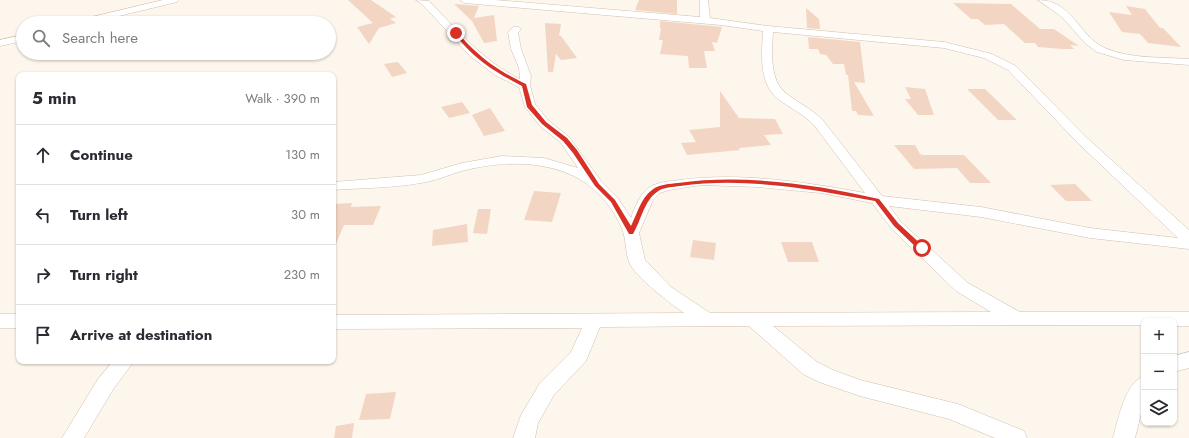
<!DOCTYPE html>
<meta charset="utf-8">
<style>
:root{--surface:#fff;--page:#f7f7f7;--text:#2b2b33;--muted:#7c7c81;--line:#e1e1e2}
body{margin:0;font-family:Jost,sans-serif;background:var(--page);color:var(--text)}
.controls{position:absolute;right:12px;bottom:12px;display:grid;overflow:hidden;border-radius:8px;box-shadow:0 1px 3px #0004}
.controls button{width:36px;height:36px;display:grid;place-items:center;padding:0;border:0;border-bottom:1px solid var(--line);background:var(--surface);color:var(--text);font:20px sans-serif}
.stop{position:absolute;width:12px;height:12px;margin:-9px;border:3px solid #d93025;border-radius:50%;background:#fff}
.stop.end{background:#d93025;border-color:#fff;box-shadow:0 1px 4px #0008}
.list{margin:0;padding:0;list-style:none}
h2{display:flex;justify-content:space-between;align-items:center;height:52px;margin:0;padding:0 16px;font-size:17px}
h2 small{font-size:13px;font-weight:400;color:var(--muted)}
.list li{display:grid;grid-template-columns:26px 1fr auto;gap:12px;align-items:center;box-sizing:border-box;height:60px;padding:0 16px;border-top:1px solid var(--line)}
.list b{display:block;font-size:15px;white-space:nowrap}
.list em{font-size:13px;font-style:normal;color:var(--muted)}
.icon{flex:none;width:22px;height:22px;fill:none;stroke:currentColor;stroke-width:2;stroke-linecap:round;stroke-linejoin:round}
.map{position:relative;flex:none;width:1189px;height:438px;overflow:hidden}
.search{position:absolute;background:var(--surface);box-shadow:0 1px 3px #0004;left:16px;top:16px;width:320px;height:44px;display:flex;align-items:center;gap:10px;box-sizing:border-box;padding:0 14px;border-radius:22px;color:var(--muted);font-size:15px}
.panel{position:absolute;background:var(--surface);box-shadow:0 1px 3px #0004;left:16px;top:72px;width:320px;height:292px;border-radius:8px}
.map>svg:first-child{display:block}
</style>
<div class="map">
<svg width="1189" height="438" viewBox="0 0 1189 438">
<rect width="100%" height="100%" fill="#fdf6ec"/>
<path fill="#f3d5c3" d="M 348,0 L 371,0 L 396,17 L 390,19 L 396,23 L 379,28 L 369,44 L 357,27 L 373,23 Z
M 639,0 L 677,0 L 677,14 L 635,10 Z
M 953,3 L 1011,4 L 1040,29 L 1054,29 L 1079,46 L 1070,45 L 1074,49 L 1062,49 L 1038,47 L 1035,43 L 1025,43 L 1004,24 L 985,25 L 978,19 L 971,19 Z
M 454,4 L 479,6 L 474,18 L 494,15 L 497,41 L 484,43 L 472,21 Z
M 1126,6 L 1145,9 L 1160,28 L 1163,28 L 1181,47 L 1148,43 L 1140,34 L 1122,32 L 1109,12 L 1132,15 Z
M 806,8 L 819,19 L 820,29 L 807,28 Z
M 660,21 L 722,27 L 717,43 L 712,42 L 715,51 L 704,51 L 707,68 L 689,68 L 688,56 L 660,54 L 663,40 L 659,40 L 661,28 L 660,28 Z
M 545,23 L 561,24 L 559,36 L 561,36 L 577,58 L 561,60 L 556,54 L 553,72 L 548,72 Z
M 808,37 L 860,42 L 865,83 L 854,82 L 874,116 L 858,115 L 856,111 L 852,111 L 848,75 L 846,75 L 844,64 L 833,64 L 826,55 L 820,54 L 818,49 L 809,49 Z
M 398,62 L 407,73 L 392,77 L 384,64 Z
M 905,87 L 925,89 L 934,115 L 918,115 L 905,99 L 911,99 Z
M 967,89 L 985,89 L 1017,120 L 998,120 Z
M 720,91 L 739,118 L 775,119 L 783,134 L 764,135 L 771,145 L 739,148 L 740,150 L 687,155 L 681,143 L 696,142 L 689,130 L 720,127 Z
M 462,102 L 470,113 L 449,118 L 441,107 Z
M 490,108 L 505,131 L 484,136 L 472,115 Z
M 894,145 L 915,145 L 920,154 L 923,155 L 964,155 L 991,183 L 970,183 L 957,168 L 914,169 Z
M 1075,184 L 1092,201 L 1066,201 L 1050,185 Z
M 534,191 L 561,193 L 552,222 L 524,220 Z
M 352,203 L 351,207 L 381,206 L 373,225 L 344,225 L 333,251 L 333,204 Z
M 478,209 L 491,209 L 487,234 L 473,233 Z
M 467,224 L 468,242 L 432,246 L 433,230 Z
M 693,240 L 716,243 L 714,260 L 690,257 Z
M 781,242 L 812,242 L 819,262 L 788,262 Z
M 396,392 L 390,419 L 359,420 L 366,394 Z
M 354,423 L 352,438 L 334,438 L 336,426 Z"/>
<g fill="none" stroke-linecap="round" stroke-linejoin="round">
<defs>
<path id="minor" d="M 163,0 L 178,0 L 177,2 L 90,23 L 73,23 L 75,21 Z
M 416,0 L 429,1 C 457,30 483,61 520,79 L 519,68 L 511,49 L 508,32 L 513,27 L 519,27 L 521,29 L 518,33 L 521,49 L 531,76 L 530,85 L 535,104 L 548,120 L 569,137 L 601,181 L 618,198 L 631,218 C 635,207 640,193 650,187 C 658,182 670,181 680,180 C 740,172 805,182 865,193 L 814,125 C 803,114 790,108 778,99 C 758,83 762,53 763,31 L 721,25 L 464,3 L 460,0 L 495,0 L 700,17 L 700,0 L 708,0 L 710,18 L 768,26 L 944,42 L 992,54 L 1016,66 L 1086,137 L 1189,230 L 1189,249 L 1090,238 L 981,217 L 889,206 L 901,222 L 968,283 L 1020,312 L 1189,312 L 1189,326 L 1174,326 L 1174,321 L 1144,321 L 1144,325 L 773,326 L 817,362 L 833,370 L 860,380 L 958,404 L 1024,431 L 1027,438 L 995,438 L 949,419 L 860,396 L 819,382 L 803,374 L 749,326 L 600,327 L 586,361 L 554,395 L 538,423 L 535,438 L 513,438 L 521,415 L 540,383 L 571,352 L 582,328 L 333,329 L 333,315 L 684,313 C 671,304 635,277 629,262 C 626,254 626,244 624,235 C 622,226 615,214 609,206 C 576,159 511,158 462,171 C 448,175 435,181 421,183 C 392,188 362,188 333,190 L 333,182 L 421,175 L 462,163 L 502,156 L 544,158 L 578,168 L 561,143 L 540,126 L 525,107 L 519,87 L 495,75 L 470,56 L 423,5 ZM 773,32 L 944,48 L 984,58 L 1008,70 L 1078,143 L 1178,238 L 1090,228 L 981,207 L 882,196 L 822,119 C 811,109 799,103 787,94 C 769,81 772,52 773,32 ZM 702,185 L 758,187 L 821,193 L 872,203 L 891,228 L 956,291 L 991,312 L 710,313 L 671,287 L 645,260 L 639,233 L 653,200 L 660,193 L 669,190 Z
M 1038,0 C 1073,0 1078,36 1105,48 C 1130,59 1162,57 1189,59 L 1189,65 L 1124,60 L 1097,52 L 1086,44 L 1062,17 Z
M 23,35 L 23,41 L 0,46 L 0,40 Z
M 0,314 L 19,314 L 19,328 L 0,328 Z
M 1189,352 L 1189,368 L 1174,372 L 1174,356 Z
M 113,361 L 134,361 L 112,391 L 84,438 L 62,438 L 98,379 Z
M 1144,376 L 1144,402 L 1135,438 L 1113,438 C 1118,420 1125,382 1144,376 Z"/>
</defs>
<use href="#minor" stroke="#d1beb0" stroke-width="1"/>
<use href="#minor" fill="#fff" fill-rule="evenodd"/>
</g>
<path fill="#d93025" d="M 454,32 L 457,32 C 480,58 495,69 526,84 L 532,105 L 546,122 L 567,138 L 577,150 L 599,184 L 615,200 L 631,226 C 637,214 641,198 652,190 C 659,184 670,184 678,183 C 742,174 816,184 879,199 L 898,223 L 925,248 L 919,250 L 894,226 L 875,201 C 812,189 745,177 680,186 C 673,187 663,187 657,192 C 644,201 641,221 633,234 L 629,234 L 611,202 L 595,186 L 573,153 L 563,141 L 542,124 L 527,107 L 522,86 C 499,74 480,63 463,44 C 460,40 455,36 454,32 Z"/>
</svg>
<div class="controls">
<button>+</button>
<button>−</button>
<button><svg class="icon" aria-label="layers" viewBox="0 0 24 24"><path d="M12 4l9 5-9 5-9-5zM3 14l9 5 9-5"/></svg></button>
</div>
<div class="stop" style="left:922px;top:248px"></div>
<div class="stop end" style="left:456px;top:33px"></div>
<div class="search"><svg class="icon" aria-label="search" viewBox="0 0 24 24"><circle cx="10" cy="10" r="6"/><path d="M15 15l6 6"/></svg>Search here</div>
<section class="panel">
<h2>5 min<small>Walk · 390 m</small></h2>
<ul class="list">
<li><svg class="icon" aria-label="ahead" viewBox="0 0 24 24"><path d="M12 20V5M6 11l6-6 6 6"/></svg><div><b>Continue</b></div><em>130 m</em></li>
<li><svg class="icon" aria-label="left" viewBox="0 0 24 24"><path d="M17 20v-9H6M10 6l-5 5 5 5"/></svg><div><b>Turn left</b></div><em>30 m</em></li>
<li><svg class="icon" aria-label="right" viewBox="0 0 24 24"><path d="M7 20v-9h11M14 6l5 5-5 5"/></svg><div><b>Turn right</b></div><em>230 m</em></li>
<li><svg class="icon" aria-label="arrive" viewBox="0 0 24 24"><path d="M6 21V4h12l-3 4 3 4H6"/></svg><div><b>Arrive at destination</b></div></li>
</ul>
</section>
</div>
